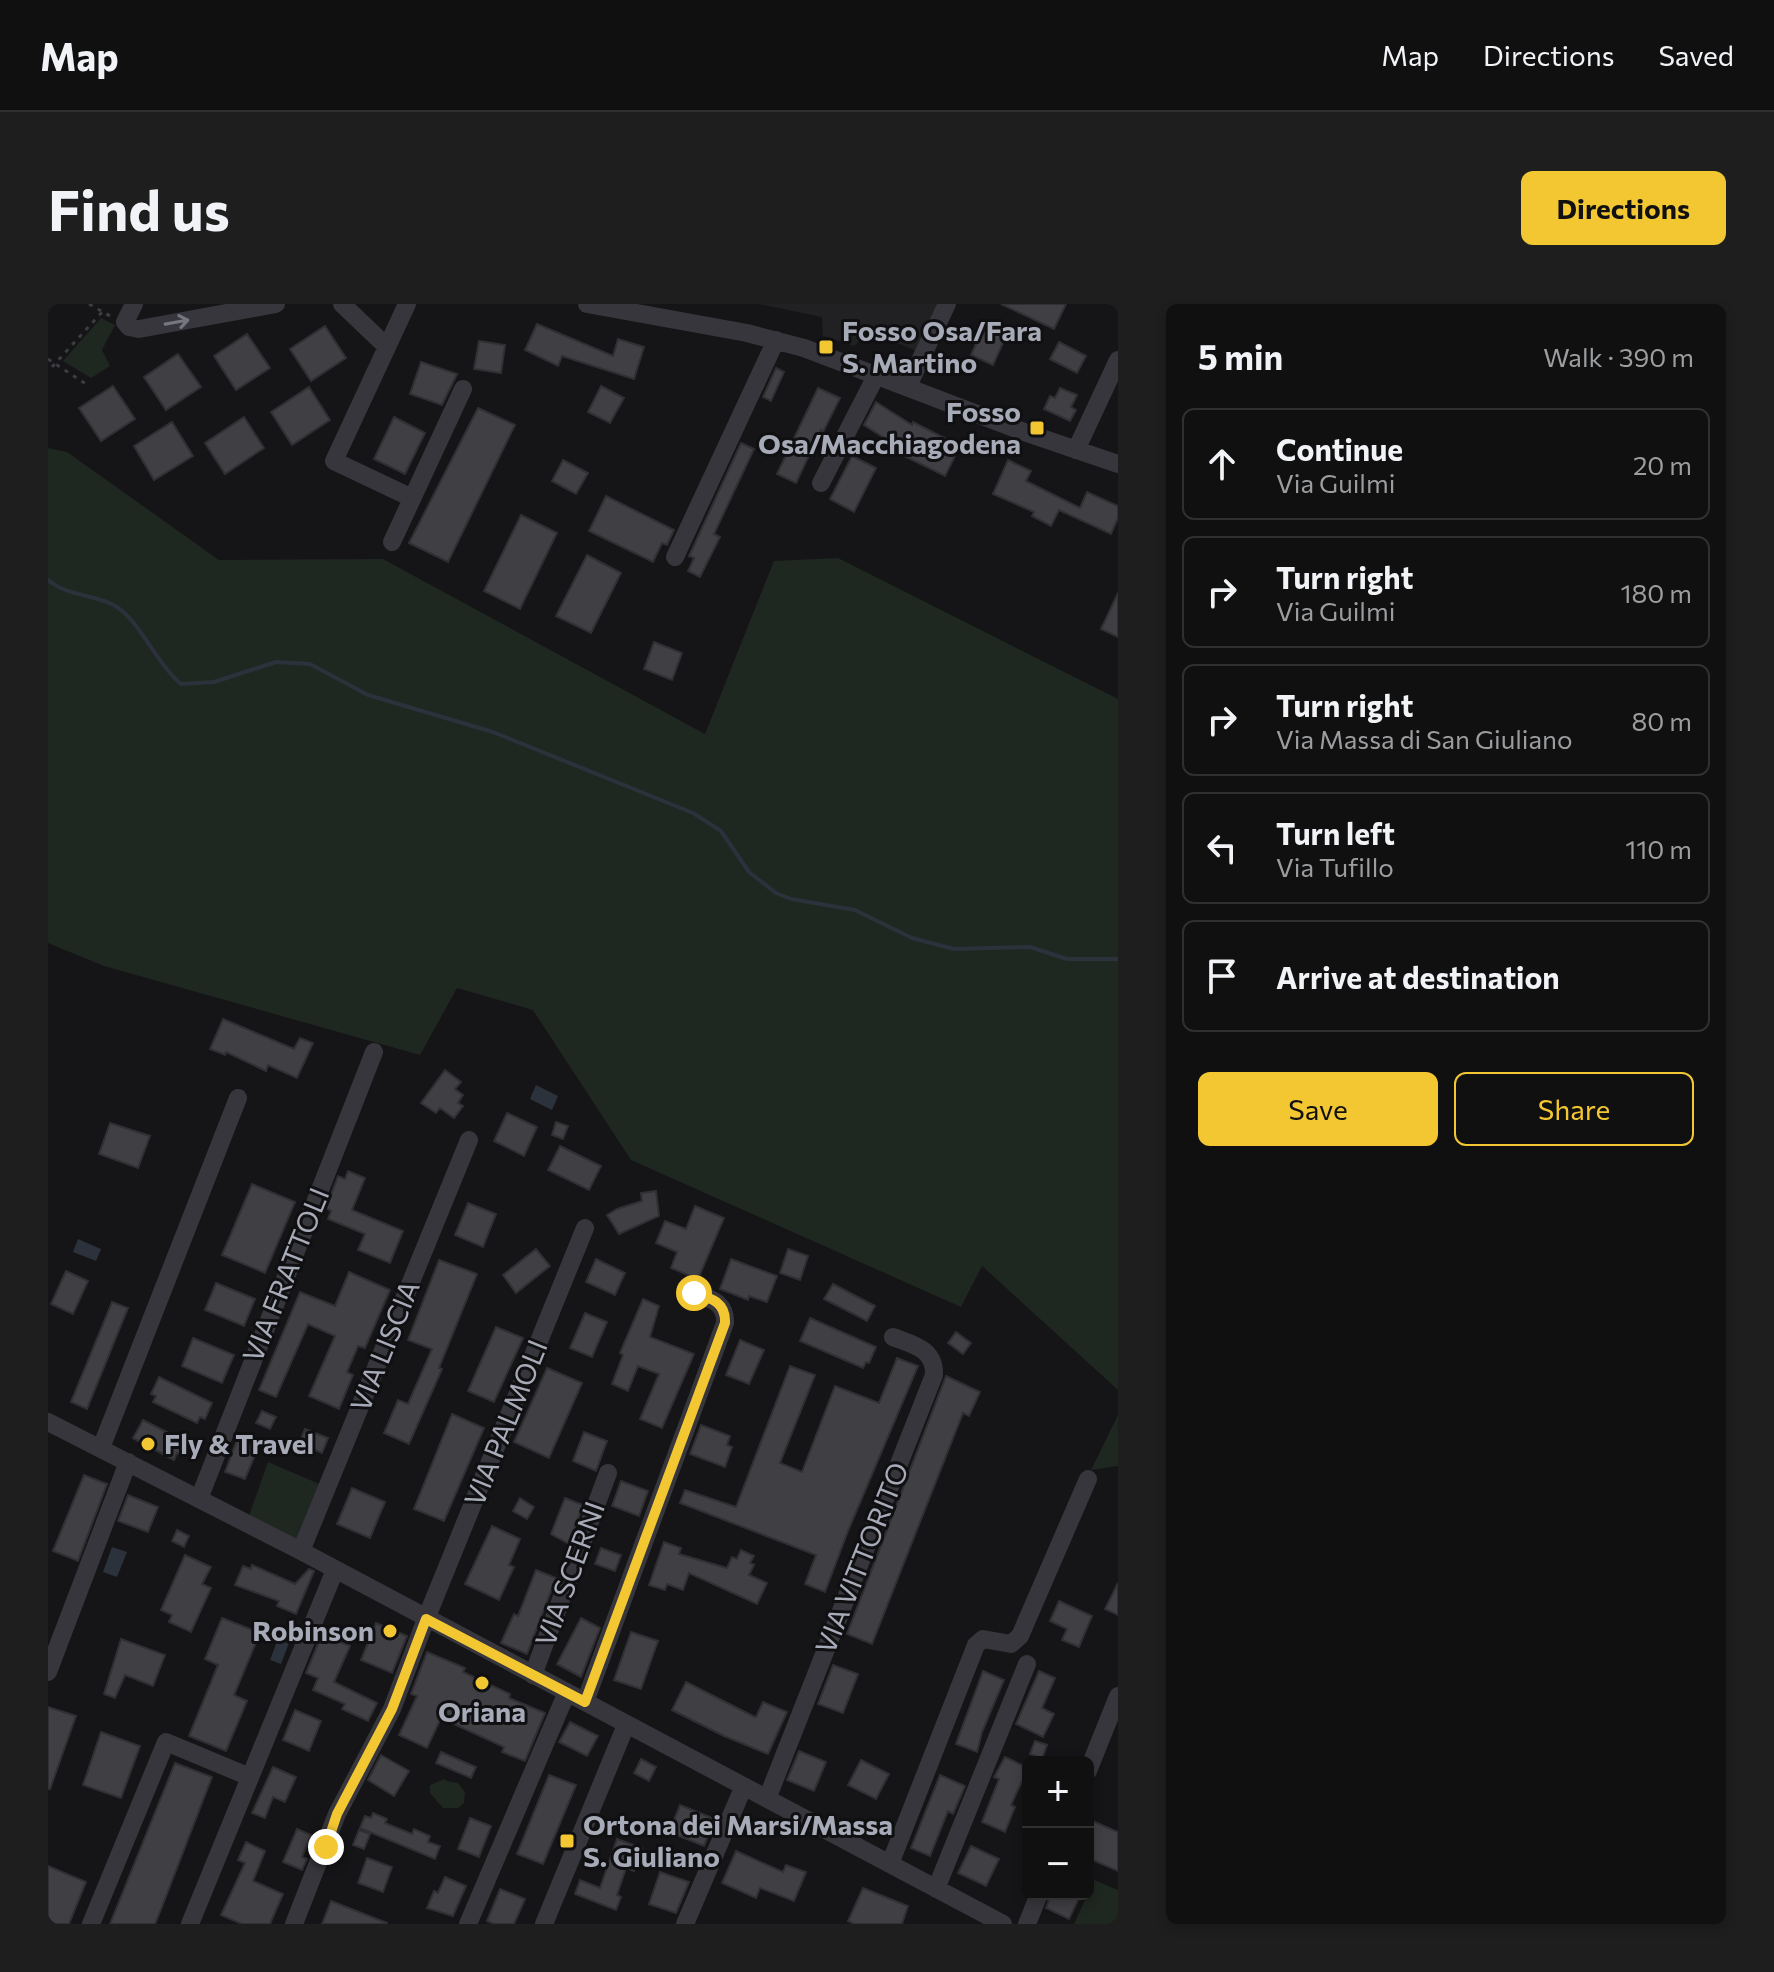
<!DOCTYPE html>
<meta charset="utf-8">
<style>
:root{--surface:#101011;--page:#1e1e1f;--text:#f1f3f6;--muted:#9c9d9f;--line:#303031;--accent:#f3c731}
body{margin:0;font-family:Commissioner,sans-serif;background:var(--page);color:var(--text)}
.controls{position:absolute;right:24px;bottom:24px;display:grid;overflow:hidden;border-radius:12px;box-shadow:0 4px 12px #0003}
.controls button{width:72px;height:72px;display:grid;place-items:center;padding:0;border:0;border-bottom:2px solid var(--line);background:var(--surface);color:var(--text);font:40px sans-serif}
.stop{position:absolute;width:24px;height:24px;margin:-18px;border:6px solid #f3c731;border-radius:50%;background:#fff}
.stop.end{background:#f3c731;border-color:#fff;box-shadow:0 2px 8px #0008}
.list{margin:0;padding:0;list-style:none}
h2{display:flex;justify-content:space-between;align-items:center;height:104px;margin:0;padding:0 32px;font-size:34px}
h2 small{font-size:26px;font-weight:400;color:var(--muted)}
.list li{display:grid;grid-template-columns:52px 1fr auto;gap:24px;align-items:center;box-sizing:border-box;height:112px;margin:0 16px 16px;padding:0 16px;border:2px solid var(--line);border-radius:12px}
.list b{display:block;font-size:30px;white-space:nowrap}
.list p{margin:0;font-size:26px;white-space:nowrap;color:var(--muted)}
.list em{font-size:26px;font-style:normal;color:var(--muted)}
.actions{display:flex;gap:16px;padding:24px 32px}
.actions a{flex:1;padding:18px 0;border:2px solid var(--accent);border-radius:12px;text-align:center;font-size:28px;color:var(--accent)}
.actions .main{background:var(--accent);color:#111}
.icon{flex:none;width:44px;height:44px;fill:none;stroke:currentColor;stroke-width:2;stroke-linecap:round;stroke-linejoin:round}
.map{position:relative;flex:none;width:1070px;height:1620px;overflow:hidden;border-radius:12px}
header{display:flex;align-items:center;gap:48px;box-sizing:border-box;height:112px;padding:0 40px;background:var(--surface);border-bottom:2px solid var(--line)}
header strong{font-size:38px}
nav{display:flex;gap:44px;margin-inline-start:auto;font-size:28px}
.intro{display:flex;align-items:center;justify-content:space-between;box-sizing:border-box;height:192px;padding:0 48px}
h1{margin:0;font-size:56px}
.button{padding:20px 36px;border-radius:12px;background:var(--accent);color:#111;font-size:28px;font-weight:700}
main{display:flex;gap:48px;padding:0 48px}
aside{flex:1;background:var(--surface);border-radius:12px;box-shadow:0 4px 12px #0003}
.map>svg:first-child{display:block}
</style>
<header>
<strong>Map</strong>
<nav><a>Map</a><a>Directions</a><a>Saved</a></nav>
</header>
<div class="intro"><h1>Find us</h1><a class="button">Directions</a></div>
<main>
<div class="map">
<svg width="1070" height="1620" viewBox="0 0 1070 1620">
<rect width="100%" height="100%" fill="#151517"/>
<path fill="#212124" d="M 711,0 L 891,0 L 869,47 L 822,28 L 806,42 L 775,32 L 774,13 Z"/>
<path fill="#1f2721" d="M 53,14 L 67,21 L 54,46 L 62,62 L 43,74 L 15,57 Z
M 0,144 L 19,148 L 171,256 L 335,255 L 657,430 L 726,257 L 790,254 L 1070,395 L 1070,1086 L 934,962 L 913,1003 L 583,856 L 485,706 L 409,684 L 372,751 L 56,662 L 0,639 Z
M 1070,1111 L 1070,1162 L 1043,1166 Z
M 220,1158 L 276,1182 L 252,1238 L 201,1212 Z
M 397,1475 L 398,1477 L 410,1479 L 417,1488 L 416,1499 L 410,1504 L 395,1504 L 382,1489 L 382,1481 Z
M 1046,1576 L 1070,1586 L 1070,1620 L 1026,1620 Z"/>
<path fill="#2b323b" d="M 488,781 L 510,792 L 504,806 L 482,795 Z
M 30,935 L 53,945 L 48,957 L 25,948 Z
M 64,1243 L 79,1248 L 69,1273 L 55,1268 Z
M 233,1327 L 244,1331 L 233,1360 L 222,1356 Z"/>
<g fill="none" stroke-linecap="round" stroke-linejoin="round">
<path stroke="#2b323b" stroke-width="4" d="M 0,276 C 22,294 50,290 69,303 C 93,319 108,359 133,380 L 166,378 L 228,358 L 262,360 L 320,391 L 445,428 L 645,509 L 673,527 L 701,568 L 728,589 L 743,595 L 807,606 L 864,634 L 906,645 L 982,643 L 1019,655 L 1070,655"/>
</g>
<path fill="#3f3f44" stroke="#302f33" stroke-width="2" d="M 953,0 L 1018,0 L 1006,25 Z
M 489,20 L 565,52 L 570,35 L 596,43 L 586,75 L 514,52 L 510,62 L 477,46 Z
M 937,20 L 959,30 L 945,61 L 923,51 Z
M 277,22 L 298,54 L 263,77 L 242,45 Z
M 199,30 L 222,64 L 188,86 L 166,52 Z
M 431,37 L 457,41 L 453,69 L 426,65 Z
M 1011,38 L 1038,52 L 1029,69 L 1002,55 Z
M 130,50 L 153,83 L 118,106 L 96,73 Z
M 373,58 L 409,70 L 394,101 L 362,90 Z
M 728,64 L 736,68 L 723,97 L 715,93 Z
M 65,82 L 87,115 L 53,137 L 31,104 Z
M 553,82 L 576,94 L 562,119 L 540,108 Z
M 261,83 L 282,116 L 244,141 L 223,108 Z
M 770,84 L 792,94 L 775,128 L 773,126 L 748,179 L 729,170 Z
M 1012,84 L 1029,91 L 1023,103 L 1028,106 L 1022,117 L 996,105 L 1002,92 L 1007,94 Z
M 828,98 L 864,121 L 865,118 L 912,142 L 897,172 L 850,149 L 852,144 L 816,121 Z
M 430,104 L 467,121 L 400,258 L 361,239 Z
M 196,113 L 216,144 L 177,170 L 157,139 Z
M 346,113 L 377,129 L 357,170 L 326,155 Z
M 124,118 L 145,152 L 106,176 L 86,142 Z
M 693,139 L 706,145 L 666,230 L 672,233 L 652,273 L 640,267 L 646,254 L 641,252 Z
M 804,152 L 828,164 L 806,208 L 782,195 Z
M 515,156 L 540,169 L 528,190 L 504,177 Z
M 960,156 L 983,167 L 978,177 L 1032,204 L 1039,188 L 1070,202 L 1070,214 L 1063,230 L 1011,206 L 1003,222 L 984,212 L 986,208 L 945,190 Z
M 558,192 L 626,226 L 619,241 L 614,239 L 605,258 L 541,227 Z
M 473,211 L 509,229 L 472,305 L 436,287 Z
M 539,251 L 573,269 L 543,329 L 508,312 Z
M 1070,289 L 1070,333 L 1053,325 Z
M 606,338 L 634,349 L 624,376 L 596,365 Z
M 175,715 L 246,745 L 252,734 L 265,739 L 249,774 L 220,761 L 218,767 L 178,748 L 177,751 L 162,745 Z
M 397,766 L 413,778 L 407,785 L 415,791 L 410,799 L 415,802 L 406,814 L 392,804 L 388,809 L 373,799 Z
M 459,809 L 489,823 L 476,852 L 446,837 Z
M 508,818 L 520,822 L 515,835 L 504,831 Z
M 62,819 L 102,832 L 90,864 L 51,850 Z
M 512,842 L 553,862 L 541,886 L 500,866 Z
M 300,867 L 317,874 L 304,906 L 355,927 L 342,959 L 310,946 L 317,930 L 280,915 L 283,907 L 278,904 L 290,872 L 297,875 Z
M 204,880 L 247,898 L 217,969 L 174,951 Z
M 608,887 L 611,912 L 571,930 L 559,911 L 569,905 L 594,897 L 593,889 Z
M 420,899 L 448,910 L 435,943 L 407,931 Z
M 647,902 L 676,914 L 650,975 L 623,964 L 629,948 L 608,939 L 617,917 L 638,925 Z
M 488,945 L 502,962 L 468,989 L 455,971 Z
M 740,945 L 760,952 L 752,976 L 732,969 Z
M 548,955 L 577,969 L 567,991 L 538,978 Z
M 683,955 L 729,972 L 719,998 L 701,992 L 700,996 L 672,985 Z
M 391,956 L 429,970 L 391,1064 L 394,1065 L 361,1140 L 336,1129 L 350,1096 L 360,1100 L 384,1045 L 360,1036 Z
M 18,967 L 40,977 L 25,1010 L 3,1000 Z
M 301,968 L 342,986 L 317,1044 L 310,1042 L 299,1068 L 305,1071 L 291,1105 L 261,1092 L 287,1032 L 260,1020 L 228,1093 L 211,1086 L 252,988 L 287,1002 Z
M 168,979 L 207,995 L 196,1022 L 157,1006 Z
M 785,980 L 827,1002 L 819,1017 L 776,995 Z
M 595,995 L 611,1002 L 602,1033 L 646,1050 L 614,1124 L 592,1115 L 611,1070 L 590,1062 L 580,1087 L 564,1080 L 575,1051 L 572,1049 Z
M 64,998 L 80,1004 L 39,1105 L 23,1098 Z
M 537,1009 L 559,1018 L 544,1053 L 522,1044 Z
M 762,1014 L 828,1043 L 821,1059 L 818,1058 L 815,1064 L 752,1037 Z
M 448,1023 L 475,1034 L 446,1098 L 420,1087 Z
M 908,1028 L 923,1039 L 915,1050 L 900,1039 Z
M 145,1034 L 186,1051 L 174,1079 L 134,1062 Z
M 692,1036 L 716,1046 L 701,1080 L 678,1071 Z
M 849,1054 L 870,1062 L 800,1227 L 777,1288 L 757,1280 L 768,1251 L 632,1199 L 637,1186 L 688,1203 L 742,1062 L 767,1071 L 732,1159 L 754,1168 L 787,1082 L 831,1099 Z
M 499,1064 L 534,1079 L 501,1154 L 466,1138 Z
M 898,1072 L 932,1088 L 921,1112 L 915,1109 L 824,1340 L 799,1330 Z
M 111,1073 L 164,1099 L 157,1115 L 152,1113 L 149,1119 L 105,1098 L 108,1092 L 103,1090 Z
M 214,1107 L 228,1113 L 222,1125 L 208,1119 Z
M 404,1110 L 436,1124 L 396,1217 L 366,1205 Z
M 95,1116 L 140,1139 L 134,1151 L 129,1149 L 126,1156 L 85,1134 Z
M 653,1121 L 682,1132 L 679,1141 L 684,1143 L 677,1163 L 642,1150 Z
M 257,1125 L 280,1134 L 274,1149 L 251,1139 Z
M 536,1128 L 559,1137 L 548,1167 L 525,1157 Z
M 189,1136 L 210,1144 L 197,1175 L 177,1168 Z
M 36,1171 L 59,1180 L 30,1257 L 5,1247 Z
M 573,1177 L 600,1187 L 591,1212 L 564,1202 Z
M 304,1184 L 337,1198 L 322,1234 L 289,1220 Z
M 80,1191 L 110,1203 L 100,1228 L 70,1217 Z
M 472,1194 L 486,1203 L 479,1215 L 465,1207 Z
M 517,1194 L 535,1201 L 521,1240 L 503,1230 Z
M 444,1222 L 472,1235 L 461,1261 L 466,1263 L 451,1296 L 417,1280 Z
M 129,1226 L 141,1232 L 136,1243 L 124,1237 Z
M 616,1238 L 633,1244 L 631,1250 L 679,1264 L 684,1253 L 689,1255 L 693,1246 L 706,1252 L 702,1259 L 706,1261 L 701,1271 L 719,1279 L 709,1300 L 641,1269 L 635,1286 L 619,1280 L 617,1286 L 601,1281 Z
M 553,1244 L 573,1251 L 567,1267 L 547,1260 Z
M 137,1251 L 163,1263 L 154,1280 L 163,1284 L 143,1328 L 121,1318 L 124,1311 L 113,1306 Z
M 204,1261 L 247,1280 L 261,1265 L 266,1267 L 248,1310 L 229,1302 L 231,1297 L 187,1281 L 195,1262 L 203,1265 Z
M 488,1266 L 508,1274 L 479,1350 L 453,1339 L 466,1310 L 470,1312 Z
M 1070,1279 L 1070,1311 L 1057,1305 Z
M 1011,1297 L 1044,1312 L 1031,1343 L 1014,1336 L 1019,1325 L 1002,1317 Z
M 174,1314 L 212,1329 L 186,1391 L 199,1397 L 178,1447 L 141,1432 L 170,1361 L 157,1355 Z
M 533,1314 L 552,1324 L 533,1373 L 509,1360 Z
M 328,1319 L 359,1332 L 344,1369 L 313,1356 Z
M 583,1328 L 610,1337 L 593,1385 L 566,1376 Z
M 274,1330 L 302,1342 L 286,1378 L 329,1399 L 320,1417 L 294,1405 L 297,1400 L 265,1386 L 270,1374 L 258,1369 Z
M 73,1335 L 117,1351 L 105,1382 L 77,1371 L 67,1394 L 56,1390 Z
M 379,1348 L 417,1364 L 415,1368 L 462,1390 L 461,1394 L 497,1409 L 477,1457 L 454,1448 L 456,1443 L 393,1414 L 379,1444 L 351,1431 L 369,1392 L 363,1390 Z
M 785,1361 L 810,1370 L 795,1409 L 770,1400 Z
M 935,1367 L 956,1376 L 934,1428 L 929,1448 L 908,1440 Z
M 991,1367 L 1007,1374 L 994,1404 L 1006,1410 L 995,1433 L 968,1420 Z
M 638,1378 L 705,1412 L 708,1413 L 715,1398 L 739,1408 L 720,1450 L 676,1432 L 624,1406 Z
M 0,1403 L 28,1412 L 2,1485 L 0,1485 Z
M 247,1406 L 273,1417 L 261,1447 L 235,1436 Z
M 522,1418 L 550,1432 L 539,1452 L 511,1438 Z
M 53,1428 L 92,1442 L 73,1494 L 35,1481 Z
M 987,1437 L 999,1441 L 994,1455 L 982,1450 Z
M 751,1447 L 778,1458 L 766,1487 L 739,1476 Z
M 393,1448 L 428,1463 L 423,1474 L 388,1459 Z
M 333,1451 L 361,1467 L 346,1492 L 320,1476 Z
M 957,1453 L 980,1464 L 963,1501 L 967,1503 L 957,1528 L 934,1518 L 951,1475 L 946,1473 Z
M 593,1455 L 608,1463 L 601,1477 L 586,1469 Z
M 813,1456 L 841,1470 L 828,1495 L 800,1481 Z
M 127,1459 L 164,1473 L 112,1608 L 107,1620 L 62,1620 Z
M 225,1463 L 248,1473 L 237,1498 L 225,1493 L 217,1514 L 204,1509 Z
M 501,1471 L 528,1481 L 495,1560 L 469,1550 Z
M 892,1471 L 917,1482 L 905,1510 L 900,1507 L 882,1552 L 863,1544 Z
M 632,1501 L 667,1515 L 656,1542 L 621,1528 Z
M 325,1509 L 339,1515 L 337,1519 L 364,1530 L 366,1525 L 382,1532 L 380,1538 L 392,1542 L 387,1555 L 312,1524 L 317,1512 L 323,1514 Z
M 422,1514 L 443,1522 L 431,1553 L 410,1545 Z
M 1040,1515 L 1070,1528 L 1070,1567 L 1040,1554 Z
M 249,1525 L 263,1531 L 254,1553 L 259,1555 L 254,1566 L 235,1558 Z
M 311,1526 L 322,1530 L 316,1545 L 305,1541 Z
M 569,1535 L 594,1544 L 586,1567 L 578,1564 L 569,1591 L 573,1593 L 568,1606 L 527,1590 L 532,1576 L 552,1584 Z
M 198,1538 L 217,1547 L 205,1577 L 235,1590 L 222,1620 L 194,1620 L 173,1611 L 197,1559 L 190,1556 Z
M 923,1542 L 951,1555 L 938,1582 L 910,1569 Z
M 688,1547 L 735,1568 L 738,1561 L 758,1568 L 746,1597 L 712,1584 L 708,1594 L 674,1579 Z
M 319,1554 L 344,1563 L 335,1588 L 310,1579 Z
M 0,1562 L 38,1578 L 21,1620 L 0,1620 Z
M 612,1568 L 641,1578 L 628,1609 L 601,1600 Z
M 397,1573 L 418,1582 L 405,1612 L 379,1604 L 386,1587 L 390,1589 Z
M 815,1584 L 860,1602 L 854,1620 L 806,1620 L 800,1617 Z
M 452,1585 L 477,1595 L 466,1620 L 446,1620 L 439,1617 Z
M 1003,1590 L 1033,1590 L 1021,1615 L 998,1604 Z
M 283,1597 L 339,1619 L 339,1620 L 274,1620 Z"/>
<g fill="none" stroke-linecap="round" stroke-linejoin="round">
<path stroke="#3c3d43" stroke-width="3" stroke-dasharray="4 6" stroke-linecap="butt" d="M 41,0 L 62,12
M 0,55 L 38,80
M 4,63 L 55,7"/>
<path stroke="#36363c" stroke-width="18" d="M 86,0 L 77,18 L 81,23 L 91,25 L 228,0
M 294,0 L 339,43
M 359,0 L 286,157 L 364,194
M 539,0 L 699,29 L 756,44 L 976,128 L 1070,160
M 860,82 L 899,0
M 1028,146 L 1070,56
M 773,179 L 829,70
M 344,238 L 415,85
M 627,253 L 728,36
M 0,1118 L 253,1247 L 955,1620
M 53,1144 L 190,794
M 151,1195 L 326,748
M 253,1247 L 421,836
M 0,1368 L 80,1158
M 485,1371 L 560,1169
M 537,1398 L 677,1019 C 678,998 663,995 646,989
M 1040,1467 L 1070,1392
M 719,1495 L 886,1071 C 887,1045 866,1041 845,1033
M 842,1560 L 928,1341 L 935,1335 L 963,1340 L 972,1332 L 1040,1175
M 888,1585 L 979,1360
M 43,1620 L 118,1438 L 202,1473
M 142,1620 L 287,1266
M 246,1620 L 289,1510 L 344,1405 L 378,1315 L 537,924
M 420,1620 L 519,1388
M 496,1620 L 578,1421
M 637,1620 L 695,1484
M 979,1620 L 991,1590"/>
</g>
<defs><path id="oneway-shaft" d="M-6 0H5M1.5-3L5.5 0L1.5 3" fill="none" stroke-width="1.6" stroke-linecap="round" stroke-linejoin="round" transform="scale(2)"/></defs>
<use stroke="#747680" href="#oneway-shaft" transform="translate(129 18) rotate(-10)"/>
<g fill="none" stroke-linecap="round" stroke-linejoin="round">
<path stroke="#f3c731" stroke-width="10" d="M 278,1543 L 289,1510 L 344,1405 L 378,1315 L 537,1398 L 677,1019 C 678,998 663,994 646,989"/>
</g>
<g fill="#f3c731" stroke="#101012" stroke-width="3">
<rect x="770" y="35" width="16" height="16" rx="4"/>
<rect x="981" y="116" width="16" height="16" rx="4"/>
<circle cx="100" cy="1140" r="8"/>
<circle cx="342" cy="1327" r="8"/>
<circle cx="434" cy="1379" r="8"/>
<rect x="511" y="1529" width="16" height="16" rx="4"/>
</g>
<g text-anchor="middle" stroke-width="6" stroke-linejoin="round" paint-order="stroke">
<g font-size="28" font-weight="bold" fill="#a7aab7" stroke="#101012" text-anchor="start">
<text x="794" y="37">Fosso Osa/Fara<tspan x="794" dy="32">S. Martino</tspan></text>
<text x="973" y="118" text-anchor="end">Fosso<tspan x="973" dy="32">Osa/Macchiagodena</tspan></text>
<text x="116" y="1150">Fly &amp; Travel</text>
<text x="326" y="1337" text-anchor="end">Robinson</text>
<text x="434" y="1418" text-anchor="middle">Oriana</text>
<text x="535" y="1531">Ortona dei Marsi/Massa<tspan x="535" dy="32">S. Giuliano</tspan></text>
</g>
<g font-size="28" fill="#a7aab7" stroke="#101012">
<text transform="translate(238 971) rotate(-68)" y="10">VIA FRATTOLI</text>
<text transform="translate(337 1042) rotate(-68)" y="10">VIA LISCIA</text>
<text transform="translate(458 1119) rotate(-68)" y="10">VIA PALMOLI</text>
<text transform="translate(814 1254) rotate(-68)" y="10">VIA VITTORITO</text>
<text transform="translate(522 1270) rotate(-70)" y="10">VIA SCERNI</text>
</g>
</g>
</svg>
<div class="controls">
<button>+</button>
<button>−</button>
</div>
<div class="stop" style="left:646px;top:989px"></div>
<div class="stop end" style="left:278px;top:1543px"></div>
</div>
<aside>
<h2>5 min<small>Walk · 390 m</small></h2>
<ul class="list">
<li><svg class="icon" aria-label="ahead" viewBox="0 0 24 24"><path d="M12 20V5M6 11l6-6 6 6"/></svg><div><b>Continue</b><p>Via Guilmi</p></div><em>20 m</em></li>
<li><svg class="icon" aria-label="right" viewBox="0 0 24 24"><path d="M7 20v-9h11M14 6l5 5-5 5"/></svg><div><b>Turn right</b><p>Via Guilmi</p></div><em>180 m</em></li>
<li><svg class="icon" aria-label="right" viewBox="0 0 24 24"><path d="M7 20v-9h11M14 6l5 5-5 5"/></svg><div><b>Turn right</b><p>Via Massa di San Giuliano</p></div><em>80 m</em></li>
<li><svg class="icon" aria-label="left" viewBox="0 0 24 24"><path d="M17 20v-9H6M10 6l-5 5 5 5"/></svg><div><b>Turn left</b><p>Via Tufillo</p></div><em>110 m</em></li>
<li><svg class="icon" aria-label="arrive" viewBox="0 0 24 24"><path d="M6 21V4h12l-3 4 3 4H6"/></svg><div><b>Arrive at destination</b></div></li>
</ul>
<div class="actions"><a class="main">Save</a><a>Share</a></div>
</aside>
</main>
